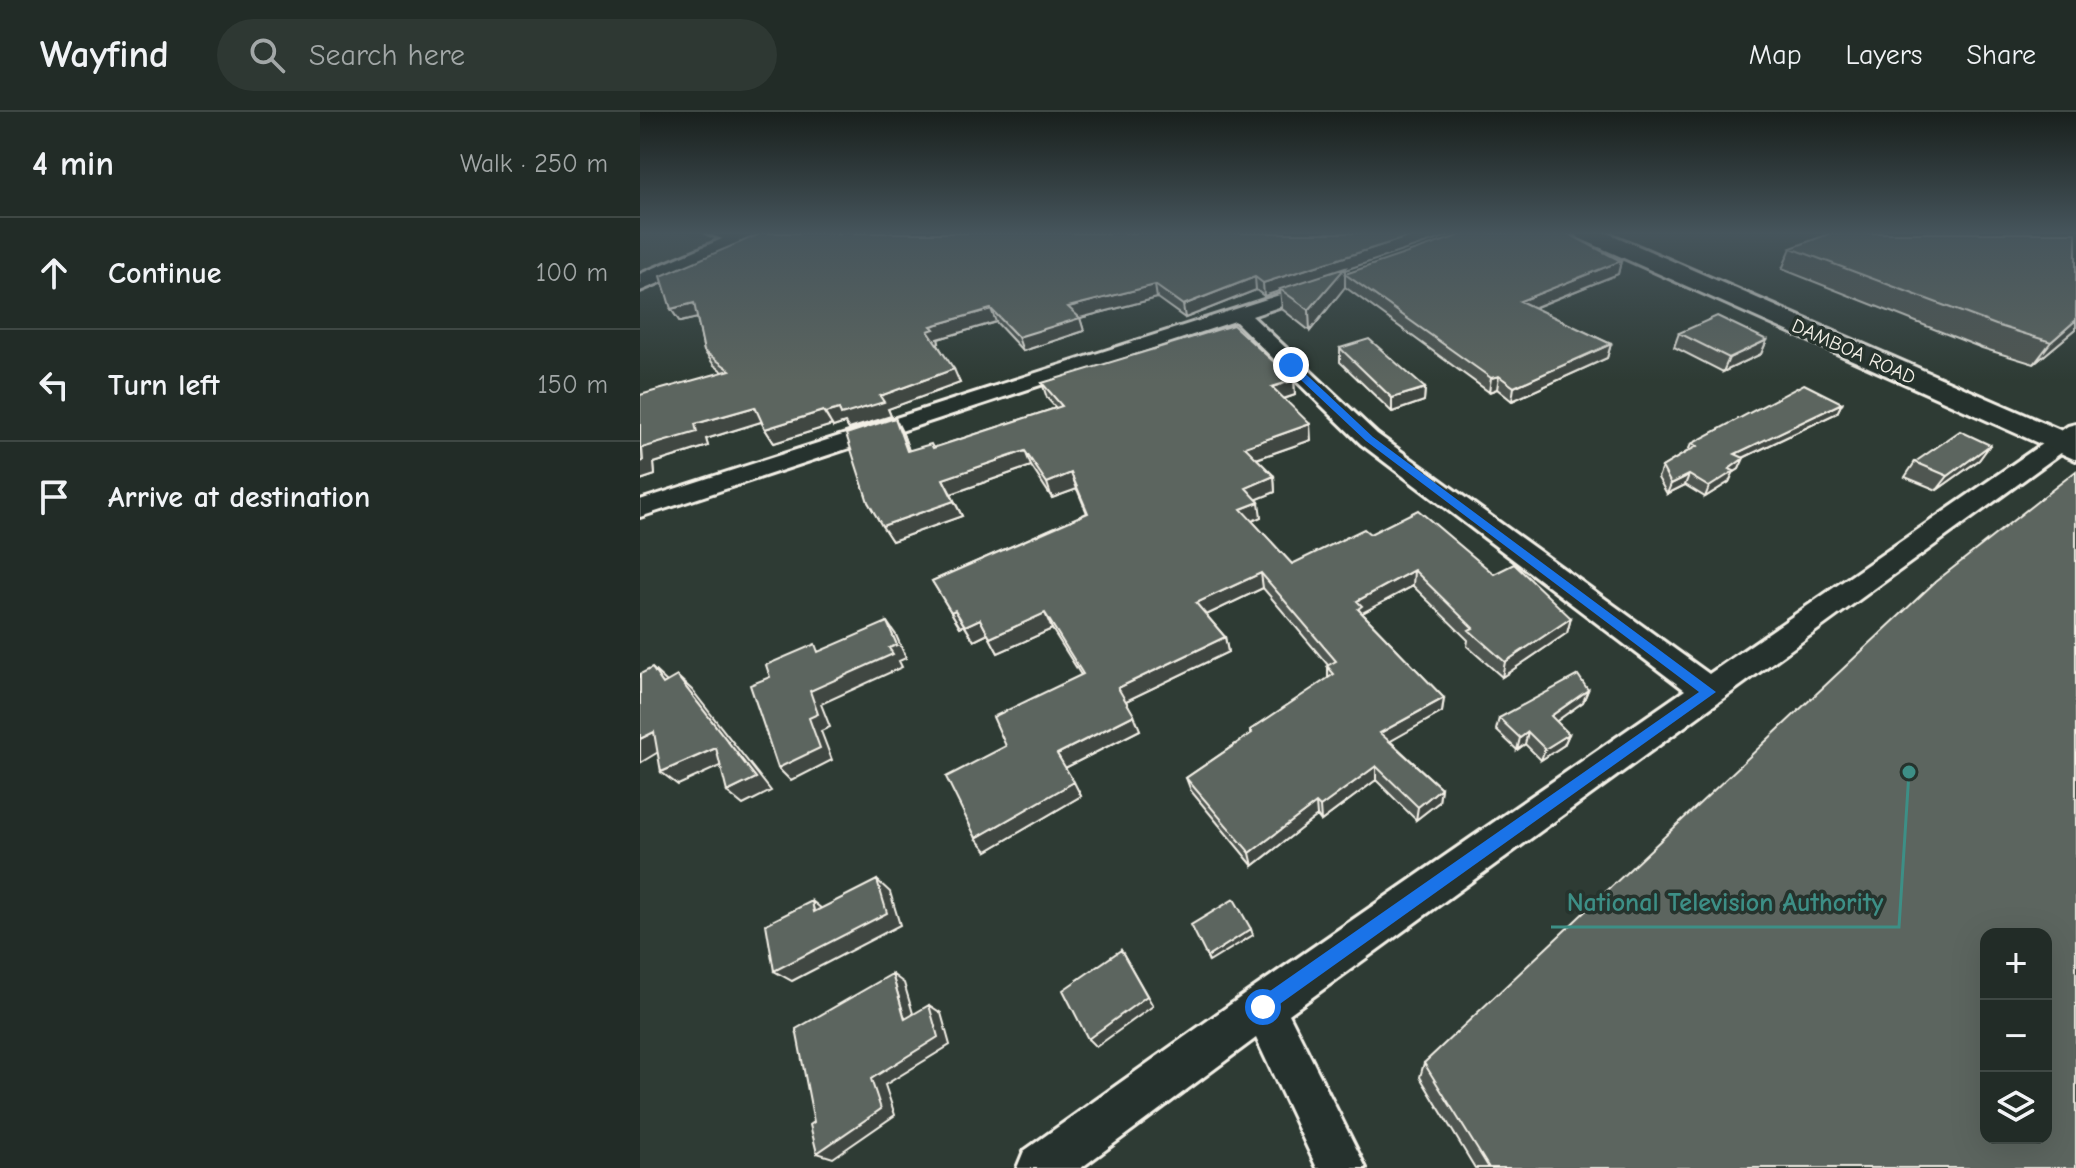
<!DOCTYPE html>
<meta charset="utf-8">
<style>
:root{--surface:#222c27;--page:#2e3833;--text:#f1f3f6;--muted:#a2a7a7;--line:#3f4844}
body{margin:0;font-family:"Comic Neue",sans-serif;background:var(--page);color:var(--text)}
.controls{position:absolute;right:24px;bottom:24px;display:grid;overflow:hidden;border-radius:16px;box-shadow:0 8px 32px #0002}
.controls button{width:72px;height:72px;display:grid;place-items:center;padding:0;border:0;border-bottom:2px solid var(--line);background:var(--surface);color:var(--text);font:40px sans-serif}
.stop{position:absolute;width:24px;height:24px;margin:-18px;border:6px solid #1a73e8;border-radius:50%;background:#fff}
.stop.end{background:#1a73e8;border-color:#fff;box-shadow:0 2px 8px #0008}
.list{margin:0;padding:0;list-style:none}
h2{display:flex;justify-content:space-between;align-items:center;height:104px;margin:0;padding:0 32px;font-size:34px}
h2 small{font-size:26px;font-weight:400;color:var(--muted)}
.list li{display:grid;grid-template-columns:52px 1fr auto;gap:24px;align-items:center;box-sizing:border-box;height:112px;padding:0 32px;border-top:2px solid var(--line)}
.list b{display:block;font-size:30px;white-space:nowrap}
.list em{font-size:26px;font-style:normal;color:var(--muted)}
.icon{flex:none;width:44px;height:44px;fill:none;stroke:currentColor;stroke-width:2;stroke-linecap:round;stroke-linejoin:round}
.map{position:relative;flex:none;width:1436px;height:1056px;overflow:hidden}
header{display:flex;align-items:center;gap:48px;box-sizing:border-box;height:112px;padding:0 40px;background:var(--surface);border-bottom:2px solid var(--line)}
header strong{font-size:38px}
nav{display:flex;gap:44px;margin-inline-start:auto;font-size:28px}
.search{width:560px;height:72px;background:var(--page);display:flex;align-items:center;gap:20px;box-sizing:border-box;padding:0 28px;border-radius:44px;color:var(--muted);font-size:30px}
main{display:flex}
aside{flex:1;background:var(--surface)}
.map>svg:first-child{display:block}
</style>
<header>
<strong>Wayfind</strong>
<div class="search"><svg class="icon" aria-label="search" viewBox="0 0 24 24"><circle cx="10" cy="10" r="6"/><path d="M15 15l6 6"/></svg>Search here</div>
<nav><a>Map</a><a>Layers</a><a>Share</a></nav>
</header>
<main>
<aside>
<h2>4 min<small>Walk · 250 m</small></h2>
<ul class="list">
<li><svg class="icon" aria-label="ahead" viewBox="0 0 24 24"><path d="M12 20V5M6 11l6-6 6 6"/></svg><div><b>Continue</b></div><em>100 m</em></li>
<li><svg class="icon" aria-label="left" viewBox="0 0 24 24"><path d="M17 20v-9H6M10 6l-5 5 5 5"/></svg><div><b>Turn left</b></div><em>150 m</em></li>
<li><svg class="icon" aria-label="arrive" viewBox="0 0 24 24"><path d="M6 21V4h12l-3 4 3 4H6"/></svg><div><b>Arrive at destination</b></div></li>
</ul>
</aside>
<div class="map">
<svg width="1436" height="1056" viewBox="0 0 1436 1056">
<rect width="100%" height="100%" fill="#2e3b34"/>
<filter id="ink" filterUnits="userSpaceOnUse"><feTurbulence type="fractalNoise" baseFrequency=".0125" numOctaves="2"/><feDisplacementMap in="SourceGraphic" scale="16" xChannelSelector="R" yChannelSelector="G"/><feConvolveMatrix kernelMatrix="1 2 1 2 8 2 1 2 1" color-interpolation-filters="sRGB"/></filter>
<g filter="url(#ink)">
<path fill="#3c4841" d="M 0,121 L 45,121 L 77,130 L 0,161 Z"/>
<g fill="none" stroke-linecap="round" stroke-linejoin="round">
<defs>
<path id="street" d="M 67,121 L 94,121 L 109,129 L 101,134 Z
M 680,170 L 686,171 L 689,175 L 686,179 L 612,204 L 737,322 L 1069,562 L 1428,314 L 1436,312 L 1436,330 L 649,902 L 726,1056 L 677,1056 L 616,926 L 441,1056 L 377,1056 L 384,1039 L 608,880 L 1045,578 L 721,332 L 595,209 L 0,405 L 0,388 Z"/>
<path id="secondary" d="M 96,121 L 130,121 L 126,126 L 0,179 L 0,162 Z"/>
<path id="primary" d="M 935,121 L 968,121 L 1436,325 L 1436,348 L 939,126 Z"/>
</defs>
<use href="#street" stroke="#f4f1e8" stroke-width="6"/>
<use href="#secondary" stroke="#f4f1e8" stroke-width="6"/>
<use href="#primary" stroke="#f4f1e8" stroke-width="6"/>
<use href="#street" fill="#26332d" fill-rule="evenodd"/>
<use href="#secondary" fill="#26332d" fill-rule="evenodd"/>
<use href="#primary" fill="#26332d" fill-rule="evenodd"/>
</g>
<path fill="#4f5751" stroke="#f4f1e8" stroke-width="2" d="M 1436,121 L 1436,217 L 1394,252 L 1342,236 L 1142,157 L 1151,136 Z
M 981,149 L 978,162 L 894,196 L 971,232 L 967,246 L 872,289 L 857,277 L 849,280 L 705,175 L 705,162 Z
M 705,158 L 705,175 L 670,219 L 642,197 L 640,178 L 624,184 L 616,178 L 545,206 L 517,186 L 440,206 L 444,219 L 383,239 L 356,210 L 298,227 L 299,231 L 297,231 L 320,271 L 248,297 L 251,304 L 209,317 L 205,311 L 193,315 L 192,313 L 134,331 L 121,310 L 66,327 L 68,334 L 14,351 L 15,363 L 0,368 L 83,260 L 74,253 L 64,239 L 57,206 L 40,210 L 31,197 Z
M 1039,221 L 1127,228 L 1121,242 L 1083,260 L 1034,235 Z
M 700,236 L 785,276 L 784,289 L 752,300 L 700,250 Z
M 654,268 L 655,283 L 644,287 L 671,328 L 617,347 L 634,364 L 635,380 L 617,387 L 621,405 L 612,409 L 652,452 L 730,422 L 854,462 L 931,506 L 927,521 L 862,565 L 827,534 L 828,528 L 773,474 L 722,501 L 804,586 L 802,600 L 750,629 L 801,676 L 799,690 L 776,708 L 736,668 L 681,709 L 677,704 L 613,754 L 551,679 L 546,666 L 610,622 L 610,618 L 688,567 L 688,553 L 623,476 L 566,503 L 585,525 L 588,540 L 486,589 L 500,618 L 425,656 L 441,684 L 347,739 L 366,634 L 441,563 L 412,517 L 358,541 L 348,522 L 334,529 L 324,513 L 320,515 L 292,469 L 447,401 L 437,377 L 412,386 L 391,354 L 311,382 L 322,404 L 252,429 L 228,390 L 263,322 L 269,339 L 293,336 L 416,296 L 407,286 L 402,271 Z
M 1202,291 L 1197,301 L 1103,346 L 1099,357 L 1093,361 L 1089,370 L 1065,385 L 1045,373 L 1027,382 L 1018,366 L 1022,355 L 1048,339 L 1051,332 Z
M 1350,333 L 1339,348 L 1297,378 L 1265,365 L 1275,350 Z
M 948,578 L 943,590 L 916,609 L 929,622 L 924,633 L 901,648 L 885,632 L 877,638 L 856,618 L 859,606 Z
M 784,951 L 1436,1056 L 835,1056 L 780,965 Z"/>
<path fill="#404742" stroke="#f4f1e8" stroke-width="2" d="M 780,121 L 817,121 L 705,158 L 705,175 L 670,219 L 669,198 L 702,158 L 624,184 L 623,171 Z
M 981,149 L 978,162 L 878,202 L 880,189 Z
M 615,165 L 616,178 L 545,206 L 543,193 Z
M 515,173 L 517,186 L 440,206 L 444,219 L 383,239 L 378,225 L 428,195 Z
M 54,191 L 62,205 L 40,210 L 31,197 Z
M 351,197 L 356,210 L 298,227 L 299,231 L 294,232 L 288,219 L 291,214 Z
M 1436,208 L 1436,217 L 1394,252 L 1411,230 Z
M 1127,228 L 1121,242 L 1083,260 L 1089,246 Z
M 971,232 L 967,246 L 872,289 L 874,275 Z
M 314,257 L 320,271 L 248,297 L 251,304 L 209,317 L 205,311 L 193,315 L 185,301 L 240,284 Z
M 859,264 L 857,277 L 849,280 L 851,266 Z
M 654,268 L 655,283 L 634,290 L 632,275 Z
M 785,276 L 784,289 L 752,300 L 752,286 Z
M 1202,291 L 1197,301 L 1090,352 L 1095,342 Z
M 115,295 L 124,309 L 66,327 L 68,334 L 14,351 L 15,363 L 0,368 L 0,350 L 2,336 L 55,312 Z
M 183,299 L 192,313 L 134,331 L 125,317 Z
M 255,306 L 263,322 L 275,355 L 267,339 Z
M 670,312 L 671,328 L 607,350 L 605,335 Z
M 1350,333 L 1339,348 L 1297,378 L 1308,364 Z
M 385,339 L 391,354 L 311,382 L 303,367 Z
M 1104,346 L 1099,357 L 1093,361 L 1089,370 L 1065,385 L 1069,375 L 1089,357 Z
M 431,361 L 437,377 L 412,386 L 407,371 Z
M 1049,363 L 1045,373 L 1027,382 L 1031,372 Z
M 634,364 L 635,380 L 608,391 L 606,376 Z
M 314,389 L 322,404 L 252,429 L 242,414 Z
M 619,390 L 621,405 L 603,413 L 601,397 Z
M 774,458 L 773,474 L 722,501 L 722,510 L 717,489 Z
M 621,461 L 623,476 L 560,506 L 556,491 Z
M 315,498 L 324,513 L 320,515 L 311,500 Z
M 405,501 L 412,517 L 358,541 L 350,526 Z
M 931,506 L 927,521 L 862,565 L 865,550 Z
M 340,507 L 348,522 L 334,529 L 325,514 Z
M 247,510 L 256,523 L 266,546 L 259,549 L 262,555 L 181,592 L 190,615 L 181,619 L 192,648 L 151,669 L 138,656 L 169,606 L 170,579 L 249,536 Z
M 585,525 L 588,540 L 484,590 L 478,576 Z
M 12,556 L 27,570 L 23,572 Z
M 37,564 L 52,578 L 131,679 L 103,693 L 87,680 L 116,666 Z
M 948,578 L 943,590 L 907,616 L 911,604 Z
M 804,586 L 802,600 L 740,635 L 740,621 Z
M 494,603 L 500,618 L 425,656 L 417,642 Z
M 14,620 L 30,633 L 0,651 L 0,627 Z
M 888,620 L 885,632 L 877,638 L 880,626 Z
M 929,622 L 924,633 L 901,648 L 905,637 Z
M 76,636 L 91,649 L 38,673 L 21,660 Z
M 736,654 L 736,668 L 681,709 L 680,695 Z
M 434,670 L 441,684 L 347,739 L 336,726 Z
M 801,676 L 799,690 L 776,708 L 778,695 Z
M 676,691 L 677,704 L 613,754 L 610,741 Z
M 237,768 L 250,780 L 260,813 L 152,869 L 134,859 Z
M 172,789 L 187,801 L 174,800 Z
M 611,817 L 613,823 L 569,850 L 567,845 Z
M 481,838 L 513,894 L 456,935 L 448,927 Z
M 252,862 L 264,871 L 277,915 L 265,907 Z
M 289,893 L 301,901 L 310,933 L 245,973 L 255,1003 L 193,1046 L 177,1041 L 231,967 Z"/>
<path fill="#5c655e" stroke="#f4f1e8" stroke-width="2" fill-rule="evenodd" d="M 122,121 L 780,121 L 623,171 L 615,165 L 543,193 L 515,173 L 428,195 L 440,206 L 378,225 L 351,197 L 291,214 L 294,217 L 288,219 L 314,257 L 240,284 L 244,290 L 201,303 L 199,297 L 185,301 L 183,299 L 125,317 L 115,295 L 55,312 L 57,320 L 2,336 L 3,349 L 0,350 L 0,283 L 90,258 L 64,239 L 54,191 L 31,197 L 21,164 Z
M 827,121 L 927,121 L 981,149 L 880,189 L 971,232 L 874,275 L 859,264 L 851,266 L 705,162 Z
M 1191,121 L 1436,121 L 1436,208 L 1411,230 L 1356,213 L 1151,136 Z
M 705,156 L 669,198 L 640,177 Z
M 1077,204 L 1127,228 L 1089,246 L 1039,221 Z
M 593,213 L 654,268 L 632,275 L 670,312 L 605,335 L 634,364 L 606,376 L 619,390 L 601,397 L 652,452 L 724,417 L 730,422 L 778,398 L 854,462 L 874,452 L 931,506 L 865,550 L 829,518 L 833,516 L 774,458 L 717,489 L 722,494 L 718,497 L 804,586 L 740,621 L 801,676 L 778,695 L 736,654 L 680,695 L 676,691 L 610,741 L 546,666 L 612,621 L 610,618 L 694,562 L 687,554 L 696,549 L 621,461 L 556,491 L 585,525 L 478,576 L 494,603 L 417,642 L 434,670 L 336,726 L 306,665 L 366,634 L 353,605 L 443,562 L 405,501 L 350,526 L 340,507 L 325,514 L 315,498 L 311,500 L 292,469 L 448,401 L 431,361 L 407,371 L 385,339 L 303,367 L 314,389 L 242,414 L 228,390 L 206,322 L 255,306 L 267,339 L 291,332 L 293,336 L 422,294 L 402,271 Z
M 729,227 L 785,276 L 752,286 L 700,236 Z
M 1164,272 L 1202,291 L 1095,342 L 1104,346 L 1089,357 L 1094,359 L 1069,375 L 1049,363 L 1031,372 L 1022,355 L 1057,334 L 1051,332 Z
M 1320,319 L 1350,333 L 1308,364 L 1275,350 Z
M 1436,359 L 1436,1056 L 849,1056 L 784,951 L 1295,470 ZM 1346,822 L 1406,822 L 1406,1026 L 1346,1026 Z
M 247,510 L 257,533 L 249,536 L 253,542 L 170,579 L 178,602 L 169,606 L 180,636 L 138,656 L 110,573 L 130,565 L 126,553 L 175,532 L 178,540 Z
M 12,556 L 23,572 L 37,564 L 116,666 L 87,680 L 76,636 L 21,660 L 14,620 L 0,627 L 0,562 Z
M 938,563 L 948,578 L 911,604 L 929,622 L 905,637 L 888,620 L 880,626 L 859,606 Z
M 237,768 L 247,801 L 134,859 L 126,812 L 172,789 L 174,800 Z
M 594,787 L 611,817 L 567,845 L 551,813 Z
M 481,838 L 507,884 L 448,927 L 423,878 Z
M 252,862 L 265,907 L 289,893 L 298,925 L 231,967 L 241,997 L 177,1041 L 170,1013 L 174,1010 L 156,917 Z"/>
</g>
<linearGradient id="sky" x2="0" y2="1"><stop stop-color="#19201d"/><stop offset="0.45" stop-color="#46555c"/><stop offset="1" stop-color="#46555c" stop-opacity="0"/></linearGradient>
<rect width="1436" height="269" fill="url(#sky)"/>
<path fill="#1a73e8" d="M 647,251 L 654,251 L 733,325 L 1076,580 L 623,904 L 617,901 L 614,895 L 617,888 L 1059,580 L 726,329 L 647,255 Z"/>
<g text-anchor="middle" stroke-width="7" stroke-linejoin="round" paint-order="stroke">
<g font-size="20" fill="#f4f1e8" stroke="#26332d">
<text transform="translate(1214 239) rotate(24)" y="7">DAMBOA ROAD</text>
</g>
</g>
<path fill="none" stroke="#3d8f86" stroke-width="3" d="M1269 660L1259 815H911"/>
<circle fill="#3d8f86" stroke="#26332d" stroke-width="3" cx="1269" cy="660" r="8"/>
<g font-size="26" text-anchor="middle" font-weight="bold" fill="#3d8f86" stroke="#26332d" stroke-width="7" stroke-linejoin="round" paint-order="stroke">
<text x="1085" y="799">National Television Authority</text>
</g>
</svg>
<div class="controls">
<button>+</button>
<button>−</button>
<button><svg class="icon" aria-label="layers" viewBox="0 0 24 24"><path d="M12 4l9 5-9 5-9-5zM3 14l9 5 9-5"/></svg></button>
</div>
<div class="stop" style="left:623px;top:895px"></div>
<div class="stop end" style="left:651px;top:253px"></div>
</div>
</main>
